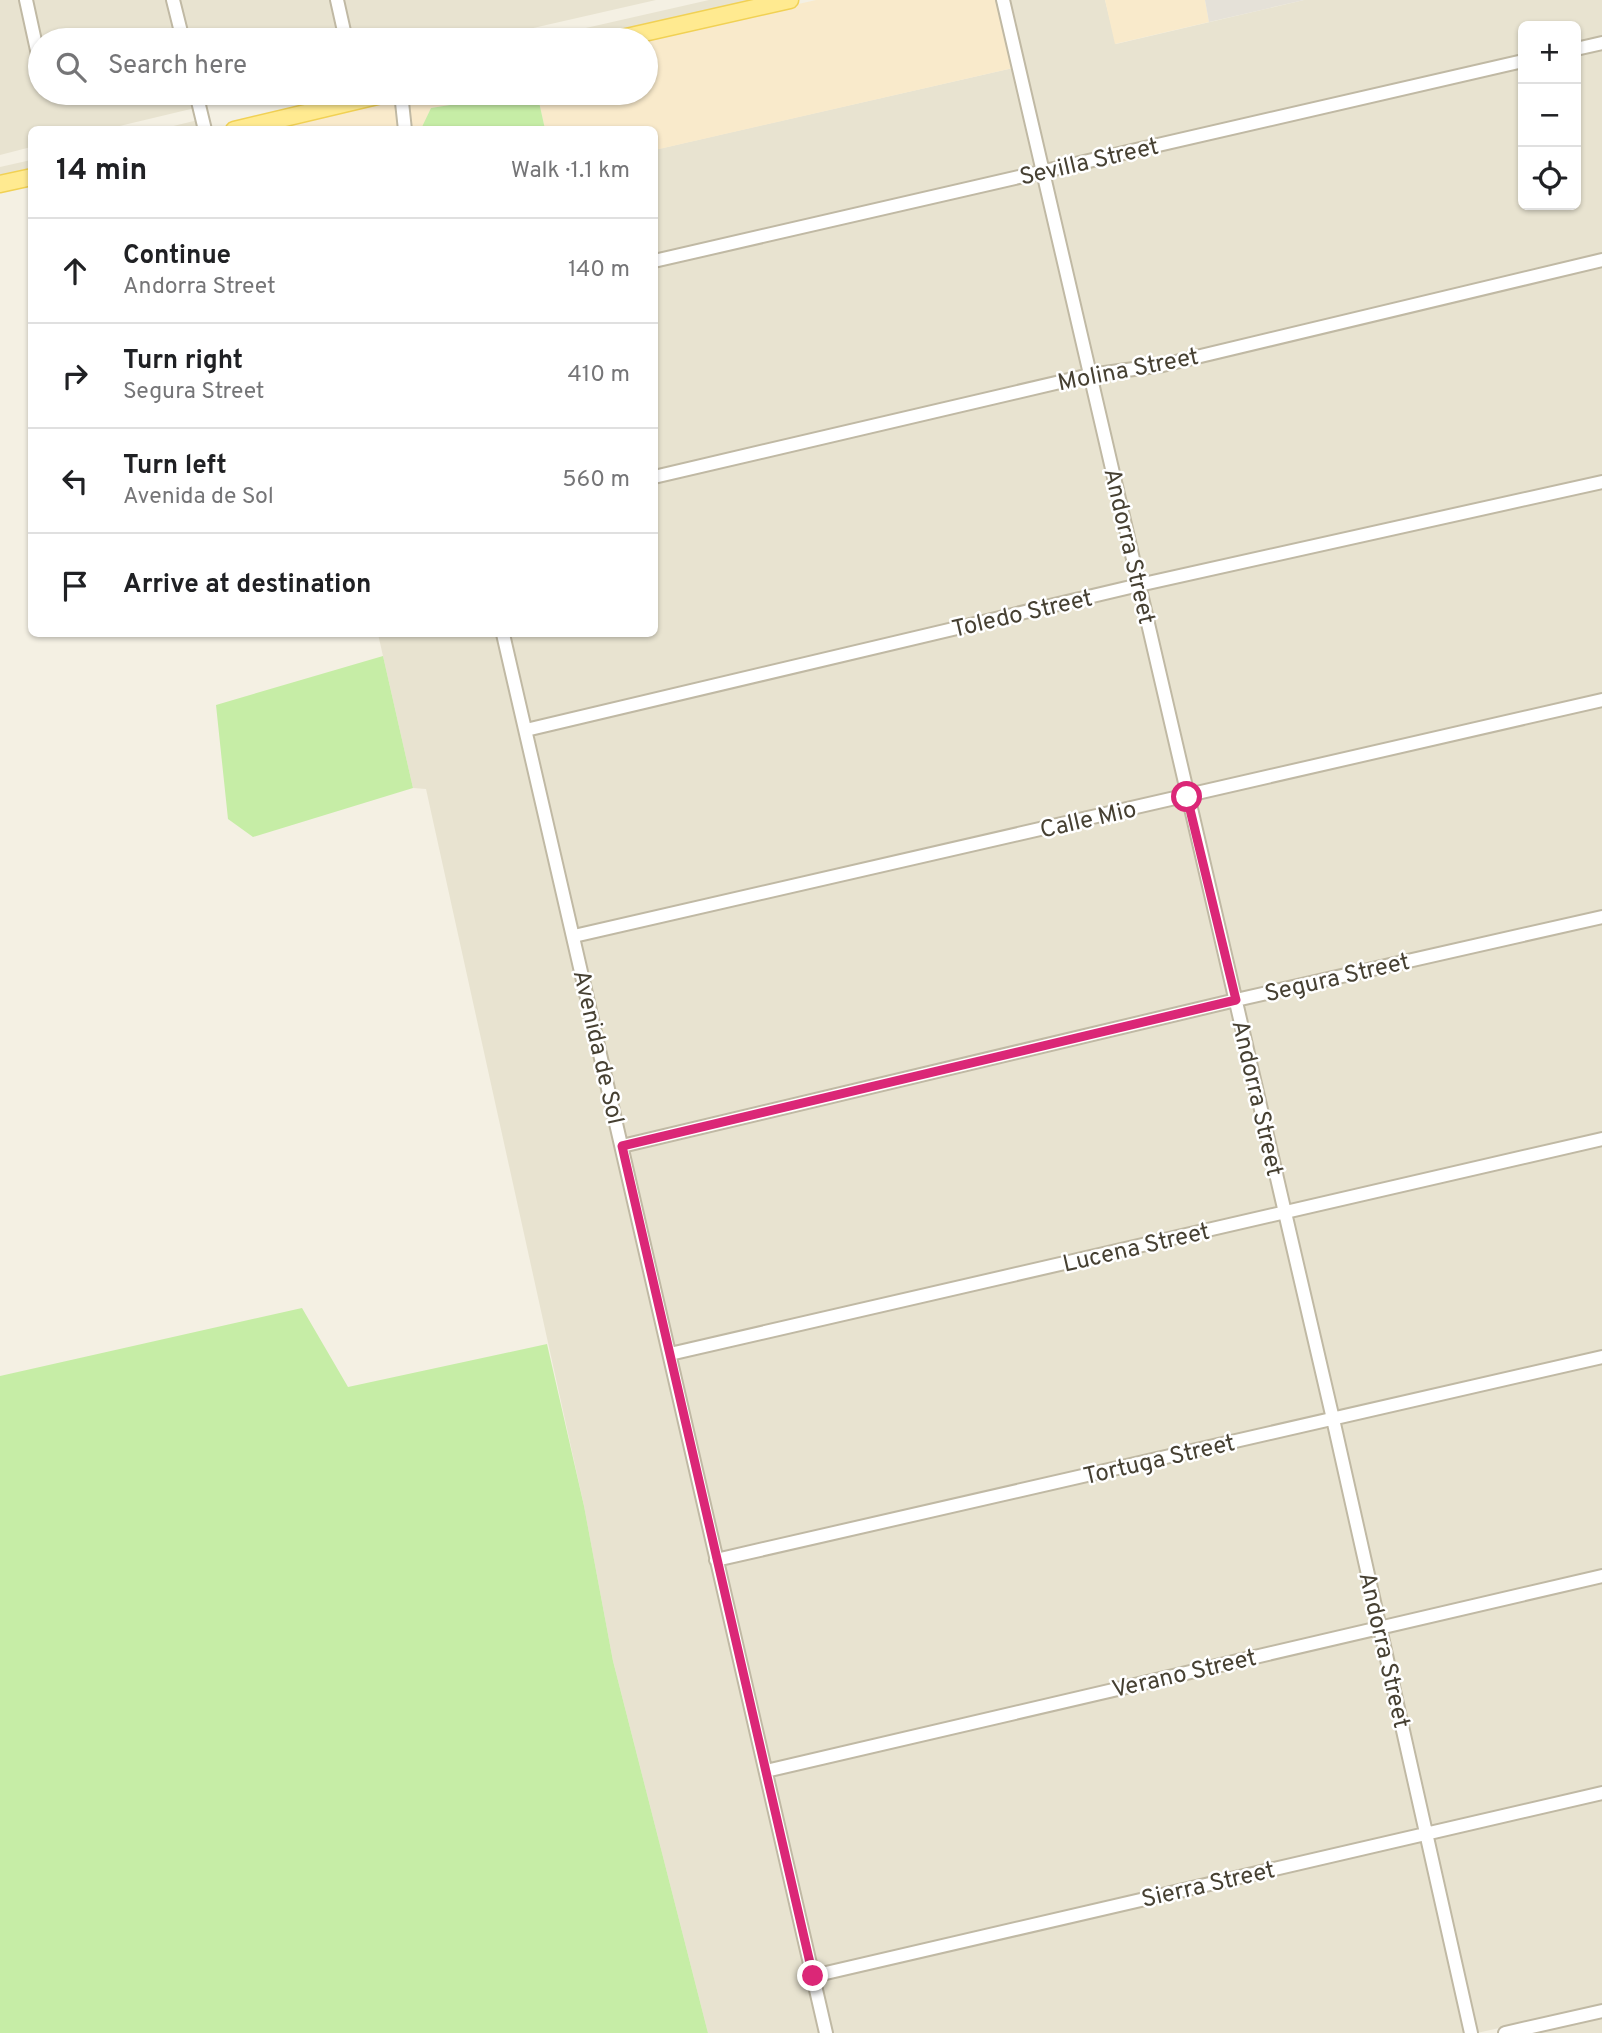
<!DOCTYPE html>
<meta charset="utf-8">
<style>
:root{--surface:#fff;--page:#f6f6f6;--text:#202124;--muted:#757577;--line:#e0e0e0}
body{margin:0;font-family:Overpass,sans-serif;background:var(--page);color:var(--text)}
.controls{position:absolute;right:21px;top:21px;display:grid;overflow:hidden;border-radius:10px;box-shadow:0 2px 5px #0004}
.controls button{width:63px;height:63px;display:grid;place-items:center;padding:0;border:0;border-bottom:2px solid var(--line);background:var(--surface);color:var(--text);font:35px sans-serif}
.stop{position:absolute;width:21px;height:21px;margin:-16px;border:5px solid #db2777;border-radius:50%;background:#fff}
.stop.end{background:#db2777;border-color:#fff;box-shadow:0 2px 7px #0008}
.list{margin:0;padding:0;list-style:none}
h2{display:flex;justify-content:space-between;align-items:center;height:91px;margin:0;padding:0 28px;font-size:30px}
h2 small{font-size:23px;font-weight:400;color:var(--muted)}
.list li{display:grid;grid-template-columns:46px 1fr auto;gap:21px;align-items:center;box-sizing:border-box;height:105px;padding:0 28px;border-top:2px solid var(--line)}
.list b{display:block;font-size:26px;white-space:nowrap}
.list p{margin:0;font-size:23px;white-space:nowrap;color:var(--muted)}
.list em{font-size:23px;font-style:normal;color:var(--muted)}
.icon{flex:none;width:38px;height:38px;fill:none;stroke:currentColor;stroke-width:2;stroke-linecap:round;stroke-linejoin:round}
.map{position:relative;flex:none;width:1602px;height:2033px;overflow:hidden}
.search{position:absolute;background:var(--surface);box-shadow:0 2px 5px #0004;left:28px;top:28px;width:630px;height:77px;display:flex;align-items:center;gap:18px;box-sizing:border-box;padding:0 24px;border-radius:38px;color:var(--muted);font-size:26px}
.panel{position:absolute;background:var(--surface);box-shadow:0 2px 5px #0004;left:28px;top:126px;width:630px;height:511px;border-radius:10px}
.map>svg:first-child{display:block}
</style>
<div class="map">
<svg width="1602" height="2033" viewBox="0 0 1602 2033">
<rect width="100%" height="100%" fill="#f4f0e3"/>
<path fill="#e8e3d0" d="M 0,0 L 20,0 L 36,71 L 40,70 L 40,93 L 191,93 L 195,108 L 107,129 L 32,130 L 31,147 L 0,155 Z
M 31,0 L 168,0 L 178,40 L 40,40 Z
M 178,0 L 331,0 L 341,40 L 188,40 Z
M 342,0 L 656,0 L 480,40 L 351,40 Z
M 709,0 L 763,0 L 587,40 L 533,40 Z
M 1008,0 L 1105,0 L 1116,44 L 1304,0 L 1602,0 L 1602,37 L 1576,43 L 1576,26 L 1523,26 L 1523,55 L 1046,164 Z
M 1602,49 L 1602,254 L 1162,359 L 1094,368 L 1049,176 L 1523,67 L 1523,205 L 1576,205 L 1576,55 Z
M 1013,68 L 1036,167 L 655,255 L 654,150 Z
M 201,93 L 271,93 L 205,106 Z
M 198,120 L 200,130 L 157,130 Z
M 31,160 L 31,171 L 0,178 L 0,167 Z
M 1039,178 L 1084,370 L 655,471 L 654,267 Z
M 1602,266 L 1602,476 L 1142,579 L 1097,380 Z
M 1087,382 L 1132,581 L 529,723 L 509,634 L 654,634 L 655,483 Z
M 1602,488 L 1602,694 L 1191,790 L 1145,590 Z
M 1135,592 L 1181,792 L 578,929 L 532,735 Z
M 378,634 L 498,634 L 821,2033 L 708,2033 L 613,1661 L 584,1506 L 426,789 L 413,788 Z
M 1602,706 L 1602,911 L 1239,994 L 1193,801 Z
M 1183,804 L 1229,996 L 626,1139 L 581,940 Z
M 1602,923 L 1602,1133 L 1287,1206 L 1242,1005 Z
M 1232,1007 L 1277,1209 L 674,1347 L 628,1151 Z
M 1602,1145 L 1602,1351 L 1337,1412 L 1290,1218 Z
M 1280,1220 L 1327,1414 L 720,1553 L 677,1359 Z
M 1602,1363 L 1602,1570 L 1384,1620 L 1339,1424 Z
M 1329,1426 L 1374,1622 L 770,1764 L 722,1565 Z
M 1602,1582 L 1602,1787 L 1430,1826 L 1386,1631 Z
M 1376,1634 L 1420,1828 L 817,1969 L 773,1776 Z
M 1602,1799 L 1602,2005 L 1477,2033 L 1433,1837 Z
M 1423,1839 L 1466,2033 L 831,2033 L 820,1981 Z
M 1602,2017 L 1602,2033 L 1532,2033 Z"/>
<path fill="#f9eacb" d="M 816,0 L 997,0 L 1013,68 L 655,150 L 654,130 L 545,129 L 537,93 L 646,93 L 646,40 L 639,40 Z
M 1105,0 L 1205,0 L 1209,22 L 1115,44 Z
M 416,93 L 526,93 L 431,108 L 421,130 L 410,129 L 407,95 Z
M 397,97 L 400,129 L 264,130 Z"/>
<path fill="#e5e1d8" d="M 1205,0 L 1304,0 L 1209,22 Z"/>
<path fill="#c6eda6" d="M 526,93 L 537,93 L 545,129 L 421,129 L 431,108 Z
M 383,656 L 413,788 L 253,837 L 228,819 L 216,705 Z
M 302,1308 L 348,1387 L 547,1344 L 584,1506 L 613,1661 L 708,2033 L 0,2033 L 0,1376 Z"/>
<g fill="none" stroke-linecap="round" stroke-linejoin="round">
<defs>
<path id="minor" d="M 26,0 L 40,64
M 173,0 L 183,40
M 337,0 L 346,40
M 1003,0 L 1333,1419 L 1471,2033
M 1576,49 L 1602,43
M 196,93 L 205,130
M 401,93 L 405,130
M 654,261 L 1523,61
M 654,477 L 1090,375 L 1163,365 L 1602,260
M 503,634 L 826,2033
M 526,730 L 1139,585 L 1602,482
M 574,936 L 1602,700
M 622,1146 L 1236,1000 L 1602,917
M 670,1354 L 1602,1139
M 716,1560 L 1602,1357
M 766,1771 L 1602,1576
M 813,1976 L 1602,1793
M 1505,2033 L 1602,2011"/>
<path id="major" d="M 613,40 L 790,0
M 234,130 L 390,93
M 0,184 L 32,177"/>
</defs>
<use href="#minor" stroke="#c0b9a4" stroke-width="16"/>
<use href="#major" stroke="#f1d154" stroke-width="19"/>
<use href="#minor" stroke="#fff" stroke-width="12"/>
<use href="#major" stroke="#ffea90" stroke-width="16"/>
</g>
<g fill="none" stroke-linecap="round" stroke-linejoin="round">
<path stroke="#db2777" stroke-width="9" d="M 813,1976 L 622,1146 L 1236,1000 L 1187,797"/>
</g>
<g text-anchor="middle" stroke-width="5" stroke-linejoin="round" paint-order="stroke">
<g font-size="24" fill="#464032" stroke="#fff">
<text transform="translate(1089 161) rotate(-13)" y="8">Sevilla Street</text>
<text transform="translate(1128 369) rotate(-11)" y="8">Molina Street</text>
<text transform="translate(1130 546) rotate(77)" y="8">Andorra Street</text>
<text transform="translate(1022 613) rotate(-13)" y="8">Toledo Street</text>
<text transform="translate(1088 819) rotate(-13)" y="8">Calle Mio</text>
<text transform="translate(1337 977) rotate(-13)" y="8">Segura Street</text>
<text transform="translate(599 1047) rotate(77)" y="8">Avenida de Sol</text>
<text transform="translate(1258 1098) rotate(77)" y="8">Andorra Street</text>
<text transform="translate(1136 1247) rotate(-13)" y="8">Lucena Street</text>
<text transform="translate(1159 1459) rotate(-13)" y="8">Tortuga Street</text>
<text transform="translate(1385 1650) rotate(77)" y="8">Andorra Street</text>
<text transform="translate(1184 1673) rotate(-13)" y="8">Verano Street</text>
<text transform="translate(1208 1884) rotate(-13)" y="8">Sierra Street</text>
</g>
</g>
</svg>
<div class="controls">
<button>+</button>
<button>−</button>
<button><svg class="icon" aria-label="locate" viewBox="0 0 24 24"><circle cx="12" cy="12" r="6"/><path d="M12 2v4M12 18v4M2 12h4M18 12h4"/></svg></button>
</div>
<div class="stop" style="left:1187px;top:797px"></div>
<div class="stop end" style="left:813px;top:1976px"></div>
<div class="search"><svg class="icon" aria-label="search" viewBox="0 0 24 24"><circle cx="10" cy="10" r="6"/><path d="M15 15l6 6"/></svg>Search here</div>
<section class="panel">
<h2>14 min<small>Walk · 1.1 km</small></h2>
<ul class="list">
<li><svg class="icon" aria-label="ahead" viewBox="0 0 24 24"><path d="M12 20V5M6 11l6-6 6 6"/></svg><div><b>Continue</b><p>Andorra Street</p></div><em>140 m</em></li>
<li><svg class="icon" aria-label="right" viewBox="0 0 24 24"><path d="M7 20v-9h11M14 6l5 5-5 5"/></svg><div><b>Turn right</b><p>Segura Street</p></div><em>410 m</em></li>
<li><svg class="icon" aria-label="left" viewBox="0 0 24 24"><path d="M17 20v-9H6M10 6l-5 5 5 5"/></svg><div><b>Turn left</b><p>Avenida de Sol</p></div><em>560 m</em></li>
<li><svg class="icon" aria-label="arrive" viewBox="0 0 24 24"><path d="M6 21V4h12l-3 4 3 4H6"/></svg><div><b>Arrive at destination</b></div></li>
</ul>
</section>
</div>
